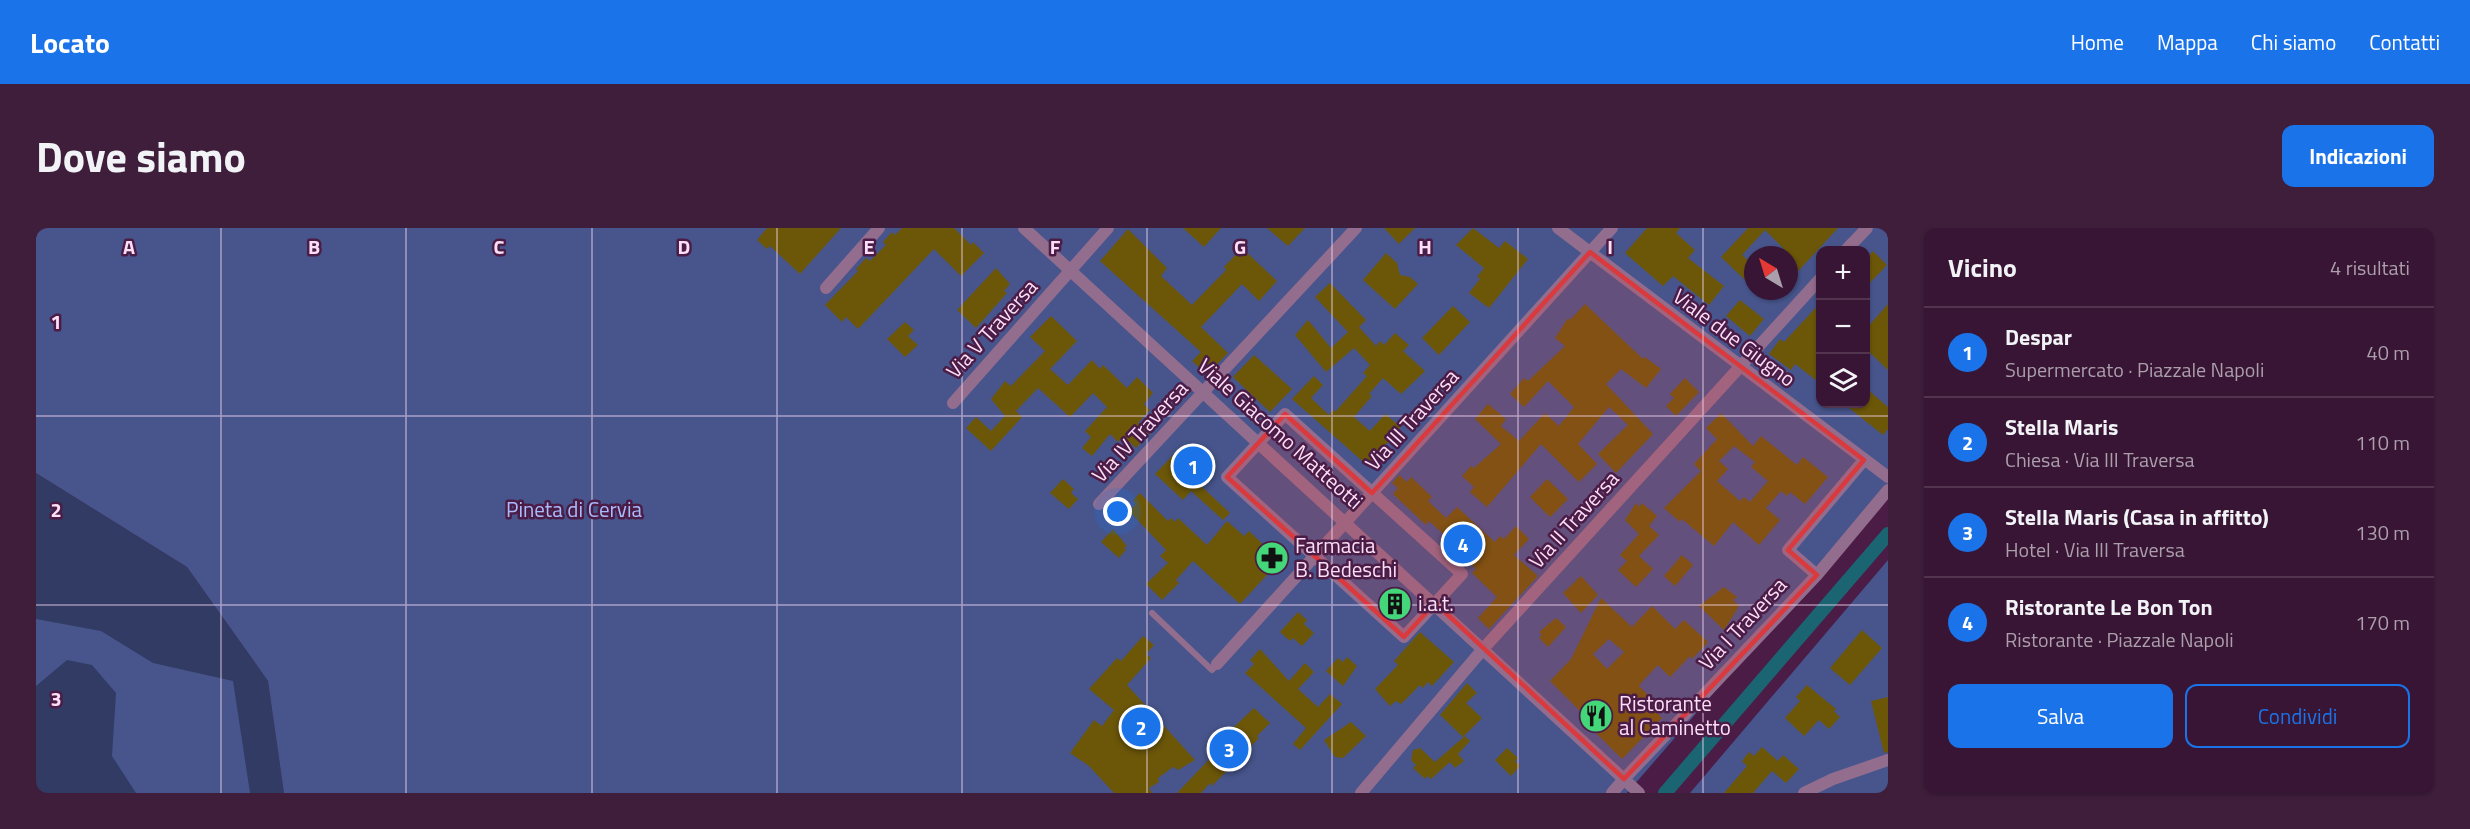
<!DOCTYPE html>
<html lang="it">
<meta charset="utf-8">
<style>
:root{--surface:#381534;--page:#3f1e3c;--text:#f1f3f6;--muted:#ab9fac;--line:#52344f;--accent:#1a73e8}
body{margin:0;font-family:"Titillium Web",sans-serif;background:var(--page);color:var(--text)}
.controls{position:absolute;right:18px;top:18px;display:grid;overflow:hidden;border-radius:12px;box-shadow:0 2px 4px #0004}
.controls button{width:54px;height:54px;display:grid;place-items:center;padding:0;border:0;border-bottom:2px solid var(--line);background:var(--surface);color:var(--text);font:30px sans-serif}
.compass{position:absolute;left:1708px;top:18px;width:54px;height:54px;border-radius:50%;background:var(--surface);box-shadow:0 2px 4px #0004;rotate:322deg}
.you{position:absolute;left:1082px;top:284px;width:21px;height:21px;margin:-15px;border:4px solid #fff;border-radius:50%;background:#1a73e8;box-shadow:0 0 0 9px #1a73e833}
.badge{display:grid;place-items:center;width:39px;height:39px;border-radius:50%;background:var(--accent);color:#fff;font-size:20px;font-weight:700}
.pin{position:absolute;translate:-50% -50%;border:3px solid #fff;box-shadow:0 2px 6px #0006}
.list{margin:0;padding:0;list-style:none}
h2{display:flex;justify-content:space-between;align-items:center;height:78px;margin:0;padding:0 24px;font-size:26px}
h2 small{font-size:20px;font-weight:400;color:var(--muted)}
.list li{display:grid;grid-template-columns:39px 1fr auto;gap:18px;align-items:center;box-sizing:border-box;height:90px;padding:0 24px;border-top:2px solid var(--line)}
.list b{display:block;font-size:22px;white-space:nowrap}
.list p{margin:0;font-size:20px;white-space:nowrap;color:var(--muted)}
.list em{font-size:20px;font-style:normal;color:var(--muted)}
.actions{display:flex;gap:12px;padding:18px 24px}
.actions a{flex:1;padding:14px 0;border:2px solid var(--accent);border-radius:12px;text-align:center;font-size:21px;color:var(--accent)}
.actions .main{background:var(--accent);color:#fff}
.icon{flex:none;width:33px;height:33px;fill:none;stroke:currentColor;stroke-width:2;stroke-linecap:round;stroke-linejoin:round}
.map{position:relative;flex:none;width:1852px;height:565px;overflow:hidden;border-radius:12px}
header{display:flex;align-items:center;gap:36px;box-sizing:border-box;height:84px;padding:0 30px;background:var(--accent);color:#fff}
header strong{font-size:28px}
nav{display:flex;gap:33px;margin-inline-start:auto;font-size:21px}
.intro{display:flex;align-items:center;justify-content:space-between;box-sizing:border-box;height:144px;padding:0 36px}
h1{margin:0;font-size:42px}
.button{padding:15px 27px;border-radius:12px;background:var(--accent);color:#fff;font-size:21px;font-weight:700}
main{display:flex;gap:36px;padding:0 36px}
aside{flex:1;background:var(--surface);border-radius:12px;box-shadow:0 2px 4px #0004}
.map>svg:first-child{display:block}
</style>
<header>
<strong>Locato</strong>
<nav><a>Home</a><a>Mappa</a><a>Chi siamo</a><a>Contatti</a></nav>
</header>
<div class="intro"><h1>Dove siamo</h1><a class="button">Indicazioni</a></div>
<main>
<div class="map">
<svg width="1852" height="565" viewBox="0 0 1852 565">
<rect width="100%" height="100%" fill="#4a1c46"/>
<path fill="#313b63" d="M 0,245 L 151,339 L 232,453 L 248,565 L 0,565 Z"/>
<path fill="#47558c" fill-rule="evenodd" d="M 0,0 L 1852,0 L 1852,264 L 1591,565 L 248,565 L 232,453 L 151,339 L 0,245 ZM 1784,22 L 1830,22 L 1830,176 L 1784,176 ZM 1717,27 L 1753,27 L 1753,63 L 1717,63 Z
M 1852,332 L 1852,565 L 1654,565 Z
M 0,391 L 65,403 L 117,435 L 197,453 L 214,565 L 100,565 L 76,528 L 80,465 L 56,437 L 31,432 L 0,458 Z"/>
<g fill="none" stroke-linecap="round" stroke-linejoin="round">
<path stroke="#1b6572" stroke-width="14" d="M 1629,565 L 1852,306"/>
</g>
<path fill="#6c5709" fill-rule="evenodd" d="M 731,0 L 805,0 L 764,46 L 734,18 L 731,21 L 721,12 Z
M 866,0 L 918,0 L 935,17 L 937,14 L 948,25 L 925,48 L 898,21 L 822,101 L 810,89 L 806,94 L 789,77 L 822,43 L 820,41 L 830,30 L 834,33 L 850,17 L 847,14 L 856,4 L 859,7 Z
M 1147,0 L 1185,0 L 1168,19 Z
M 1231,0 L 1269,0 L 1252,18 Z
M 1348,0 L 1379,0 L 1363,16 Z
M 1437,0 L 1463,20 L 1469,13 L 1492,31 L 1453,80 L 1433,65 L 1444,51 L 1441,49 L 1448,40 L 1420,17 Z
M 1611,0 L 1644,0 L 1640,5 L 1659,22 L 1652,30 L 1688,58 L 1673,77 L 1637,48 L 1627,58 L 1589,25 Z
M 1712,0 L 1802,0 L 1753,53 L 1753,26 L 1729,2 L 1706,27 L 1717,37 L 1717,43 L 1709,52 L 1685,29 Z
M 1092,1 L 1131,40 L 1125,48 L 1156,77 L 1190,42 L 1188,39 L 1206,20 L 1241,53 L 1223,73 L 1206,56 L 1165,99 L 1192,125 L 1171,147 L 1156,133 L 1165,124 L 1064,33 Z
M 1837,23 L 1851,37 L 1830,59 L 1830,31 Z
M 1350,25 L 1361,35 L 1364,47 L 1374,49 L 1382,56 L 1359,81 L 1327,52 Z
M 960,40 L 974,56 L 968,63 L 971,65 L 940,100 L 921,82 Z
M 1294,55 L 1330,92 L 1323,99 L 1340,118 L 1344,113 L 1348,117 L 1359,105 L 1373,117 L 1367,123 L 1389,143 L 1365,166 L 1347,150 L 1333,166 L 1336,168 L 1318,189 L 1334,203 L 1349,186 L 1365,199 L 1332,238 L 1256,171 L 1278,148 L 1287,157 L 1275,170 L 1293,187 L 1297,182 L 1299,184 L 1331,148 L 1327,145 L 1334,137 L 1318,120 L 1290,144 L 1259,107 L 1272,92 L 1295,120 L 1312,104 L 1279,69 Z
M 1704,72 L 1728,91 L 1714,108 L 1690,88 Z
M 1785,74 L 1785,156 L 1759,136 L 1755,142 L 1733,126 L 1744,111 L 1748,114 Z
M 1549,76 L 1607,131 L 1609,129 L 1625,141 L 1610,160 L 1585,141 L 1570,156 L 1617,206 L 1580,245 L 1562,226 L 1592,197 L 1573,179 L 1542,216 L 1561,236 L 1543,254 L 1505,216 L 1451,279 L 1434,264 L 1438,259 L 1426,248 L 1435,238 L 1438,240 L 1465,216 L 1439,191 L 1452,176 L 1470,191 L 1465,198 L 1483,213 L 1509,185 L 1523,198 L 1538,179 L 1512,153 L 1488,179 L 1474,166 L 1488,150 L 1492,153 L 1529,118 L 1519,110 L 1532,90 L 1534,92 Z
M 1852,76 L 1852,142 L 1830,121 L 1830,101 Z
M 1417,78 L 1434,94 L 1403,127 L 1386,110 Z
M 1015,88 L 1041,113 L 1014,141 L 1032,157 L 1056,132 L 1064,141 L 1067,137 L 1091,160 L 1101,149 L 1117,165 L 1108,176 L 1114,182 L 1102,195 L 1114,205 L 1100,220 L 1087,208 L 1082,214 L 1074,206 L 1056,228 L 1046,220 L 1055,209 L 1049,203 L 1071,179 L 1057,165 L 1034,189 L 1002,160 L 980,183 L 986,189 L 955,223 L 930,200 L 940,189 L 955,203 L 969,188 L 955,171 L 969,153 L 975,158 L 1009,123 L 994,109 Z
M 869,94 L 878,102 L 872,108 L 882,117 L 869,129 L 851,111 Z
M 1218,127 L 1256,161 L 1234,184 L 1197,149 Z
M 1649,150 L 1663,164 L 1640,188 L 1630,178 L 1638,170 L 1634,166 Z
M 1830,160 L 1852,179 L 1852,201 L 1847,207 L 1808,176 L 1830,176 Z
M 1685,185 L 1717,218 L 1725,208 L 1761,237 L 1767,229 L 1792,249 L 1769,276 L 1754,264 L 1751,268 L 1745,263 L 1730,280 L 1744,292 L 1723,317 L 1697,294 L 1678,318 L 1646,291 L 1644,294 L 1628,280 L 1665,243 L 1658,236 L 1681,211 L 1670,200 ZM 1698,218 L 1719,234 L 1715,239 L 1732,253 L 1714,274 L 1708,269 L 1704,273 L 1681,253 L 1692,241 L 1683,233 Z
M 1144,220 L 1174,249 L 1165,258 L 1194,285 L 1187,292 L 1155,263 L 1147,272 L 1119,246 Z
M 1363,247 L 1371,254 L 1375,249 L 1396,269 L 1392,273 L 1410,290 L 1421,279 L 1459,314 L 1464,308 L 1468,311 L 1480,298 L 1493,311 L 1478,327 L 1502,348 L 1453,401 L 1442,390 L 1461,369 L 1436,345 L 1440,341 L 1431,332 L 1433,329 L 1393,293 L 1390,297 L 1357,266 L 1362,260 L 1356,255 Z
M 1027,251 L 1038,261 L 1035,265 L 1042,271 L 1033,281 L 1014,265 Z
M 1511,251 L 1532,271 L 1514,289 L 1494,269 Z
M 1104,265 L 1132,293 L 1135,290 L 1139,294 L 1142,290 L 1171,317 L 1191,293 L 1208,308 L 1213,303 L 1244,333 L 1204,376 L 1157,333 L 1140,352 L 1143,355 L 1126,372 L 1110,356 L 1132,335 L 1124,328 L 1130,322 L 1093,283 L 1100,276 L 1097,272 Z
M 1600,275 L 1603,279 L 1606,275 L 1621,288 L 1613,298 L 1623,307 L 1603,328 L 1617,341 L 1600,359 L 1582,342 L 1591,333 L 1584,327 L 1603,306 L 1589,292 Z
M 1077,301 L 1091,318 L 1088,320 L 1090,322 L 1083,330 L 1065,314 Z
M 1646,327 L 1657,337 L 1639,358 L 1628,348 Z
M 1545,348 L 1562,367 L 1545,385 L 1527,365 Z
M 1688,359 L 1701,369 L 1697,372 L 1703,378 L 1688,402 L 1663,378 Z
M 1359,368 L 1371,379 L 1364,387 L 1351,376 Z
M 1565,370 L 1596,399 L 1616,378 L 1639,401 L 1648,392 L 1672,414 L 1656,431 L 1654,428 L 1634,449 L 1622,437 L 1605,455 L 1603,458 L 1625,480 L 1621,485 L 1626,490 L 1586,531 L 1553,498 L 1556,495 L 1514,453 L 1535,431 ZM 1573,411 L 1588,424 L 1571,441 L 1557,426 Z
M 1262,384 L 1271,392 L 1268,396 L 1278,405 L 1266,418 L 1257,410 L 1254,413 L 1244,404 Z
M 1520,390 L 1530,399 L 1512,419 L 1503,410 L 1506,407 L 1503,404 Z
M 1826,402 L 1846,420 L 1814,457 L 1794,440 Z
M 1384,404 L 1418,434 L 1396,458 L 1392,454 L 1387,460 L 1384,457 L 1365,476 L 1360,473 L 1354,478 L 1339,461 L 1362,437 L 1358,433 Z
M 1107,408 L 1118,417 L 1110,426 L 1115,430 L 1091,457 L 1159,532 L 1142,542 L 1137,539 L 1122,550 L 1123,554 L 1113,560 L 1116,565 L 1078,565 L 1053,538 L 1034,525 L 1058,492 L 1066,498 L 1078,482 L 1053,461 L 1081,430 L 1085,433 Z
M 1224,421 L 1253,453 L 1269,435 L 1278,444 L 1262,461 L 1282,479 L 1294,466 L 1306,476 L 1264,522 L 1257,516 L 1270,500 L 1209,445 L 1218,436 L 1214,432 Z
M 1311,429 L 1321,438 L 1307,458 L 1290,443 L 1302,430 L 1307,434 Z
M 1431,455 L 1441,465 L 1430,475 L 1446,490 L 1427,509 L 1404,487 Z
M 1771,457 L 1800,481 L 1798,483 L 1804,489 L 1793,501 L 1783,492 L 1768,508 L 1749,490 L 1764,473 L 1760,469 Z
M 1852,469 L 1852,524 L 1848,525 L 1835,473 Z
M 1218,480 L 1234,495 L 1221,508 L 1223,510 L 1176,558 L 1174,555 L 1165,565 L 1141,565 L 1187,517 L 1183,513 Z
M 1315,494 L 1330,508 L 1307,530 L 1299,529 L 1288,512 Z
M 1429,508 L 1434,513 L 1422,526 L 1428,533 L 1419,540 L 1414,534 L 1395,551 L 1391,548 L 1389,551 L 1377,540 L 1380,537 L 1375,532 L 1377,522 L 1384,520 L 1399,534 Z
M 1726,519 L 1742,533 L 1747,527 L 1763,541 L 1750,555 L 1736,543 L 1717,565 L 1688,565 L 1711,538 L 1706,533 L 1713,524 L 1718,528 Z
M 1471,520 L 1482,530 L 1479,533 L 1484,538 L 1475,548 L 1459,532 Z"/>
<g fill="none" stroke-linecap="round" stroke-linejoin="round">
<path stroke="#936d8e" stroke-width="6" d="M 1116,385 L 1176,442 L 1181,436"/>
<path stroke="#936d8e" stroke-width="12" d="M 1810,22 L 1831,0
M 790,60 L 843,0
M 917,175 L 1072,0
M 1249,186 L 1426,346 L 1368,409 L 1191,249 Z
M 1063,276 L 1320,0
M 1781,347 L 1752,322 L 1828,232
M 1181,436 L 1576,0
M 1588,551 L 1781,347 L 1852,262
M 1325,565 L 1447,421 L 1784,51"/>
<path stroke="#936d8e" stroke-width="12" d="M 988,0 L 1603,565
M 1522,0 L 1852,249
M 1576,565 L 1588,551
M 1768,565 L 1797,551 L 1852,532"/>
</g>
<path fill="#da3a3d" fill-opacity="0.2" stroke="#da3a3d" stroke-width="4.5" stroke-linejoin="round" d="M 1554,24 L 1828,232 L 1752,322 L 1781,347 L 1588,551 L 1399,375 L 1368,409 L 1191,249 L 1249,186 L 1336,265 Z"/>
<path fill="none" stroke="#fcdef7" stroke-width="1.5" stroke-opacity="0.55" d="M 185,0 L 185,565M 370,0 L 370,565M 556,0 L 556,565M 741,0 L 741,565M 926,0 L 926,565M 1111,0 L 1111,565M 1296,0 L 1296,565M 1482,0 L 1482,565M 1667,0 L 1667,565M 0,188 L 1852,188M 0,377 L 1852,377"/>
<defs>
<symbol id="pharmacy-disc" viewBox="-11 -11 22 22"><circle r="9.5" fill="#44d77a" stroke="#4a1c46"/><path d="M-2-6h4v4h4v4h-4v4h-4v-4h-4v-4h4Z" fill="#111"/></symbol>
<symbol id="building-disc" viewBox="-11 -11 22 22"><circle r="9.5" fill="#44d77a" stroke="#4a1c46"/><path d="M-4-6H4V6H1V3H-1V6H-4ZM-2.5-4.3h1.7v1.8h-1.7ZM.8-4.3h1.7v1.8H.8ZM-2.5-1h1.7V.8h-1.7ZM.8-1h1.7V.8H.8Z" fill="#111"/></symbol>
<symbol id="restaurant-disc" viewBox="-11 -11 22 22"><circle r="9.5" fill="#44d77a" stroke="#4a1c46"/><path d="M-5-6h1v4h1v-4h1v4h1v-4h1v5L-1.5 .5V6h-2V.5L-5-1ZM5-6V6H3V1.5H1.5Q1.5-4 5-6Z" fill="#111"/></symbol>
</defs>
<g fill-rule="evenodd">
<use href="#pharmacy-disc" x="1217" y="311" width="38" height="38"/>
<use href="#building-disc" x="1340" y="357" width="38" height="38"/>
<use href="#restaurant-disc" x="1541" y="469" width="38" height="38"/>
</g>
<g text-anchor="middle" stroke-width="5" stroke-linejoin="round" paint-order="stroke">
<g font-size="21" fill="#fcdef7" stroke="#4a1c46">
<text transform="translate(956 101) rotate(-48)" y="7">Via V Traversa</text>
<text transform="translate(1698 110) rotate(37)" y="7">Viale due Giugno</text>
<text transform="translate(1376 192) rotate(-48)" y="7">Via III Traversa</text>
<text transform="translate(1104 204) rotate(-47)" y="7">Via IV Traversa</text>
<text transform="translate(1244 206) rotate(42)" y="7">Viale Giacomo Matteotti</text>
<text transform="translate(1538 292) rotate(-48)" y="7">Via II Traversa</text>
<text transform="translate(1707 396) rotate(-47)" y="7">Via I Traversa</text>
</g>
<g font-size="21" fill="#a9bcfe" stroke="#4a1c46">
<text x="538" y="289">Pineta di Cervia</text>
</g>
<g font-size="21" fill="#fcdef7" stroke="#4a1c46" text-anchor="start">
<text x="1259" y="325">Farmacia<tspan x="1259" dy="24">B. Bedeschi</tspan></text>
<text x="1382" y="383">i.a.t.</text>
<text x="1583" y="483">Ristorante<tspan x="1583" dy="24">al Caminetto</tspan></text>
</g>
</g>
<g font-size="20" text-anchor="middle" font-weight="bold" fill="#fcdef7" stroke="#4a1c46" stroke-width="5" stroke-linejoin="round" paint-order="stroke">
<text x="93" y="26">A</text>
<text x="278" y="26">B</text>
<text x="463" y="26">C</text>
<text x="648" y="26">D</text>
<text x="833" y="26">E</text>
<text x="1019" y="26">F</text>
<text x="1204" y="26">G</text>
<text x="1389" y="26">H</text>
<text x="1574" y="26">I</text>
<text x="20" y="101">1</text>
<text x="20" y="289">2</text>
<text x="20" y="478">3</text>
</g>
</svg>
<div class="controls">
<button>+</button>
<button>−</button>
<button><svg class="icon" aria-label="layers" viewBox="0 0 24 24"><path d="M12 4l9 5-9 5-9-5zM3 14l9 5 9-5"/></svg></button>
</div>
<svg class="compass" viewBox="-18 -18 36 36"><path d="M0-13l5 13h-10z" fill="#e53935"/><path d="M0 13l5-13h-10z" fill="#ab9fac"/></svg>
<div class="you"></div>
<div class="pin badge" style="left:1157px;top:238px">1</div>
<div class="pin badge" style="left:1105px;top:499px">2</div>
<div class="pin badge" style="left:1193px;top:521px">3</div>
<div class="pin badge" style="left:1427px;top:316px">4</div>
</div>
<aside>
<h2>Vicino<small>4 risultati</small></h2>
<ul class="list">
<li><span class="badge">1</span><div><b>Despar</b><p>Supermercato · Piazzale Napoli</p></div><em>40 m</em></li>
<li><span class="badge">2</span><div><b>Stella Maris</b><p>Chiesa · Via III Traversa</p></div><em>110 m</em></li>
<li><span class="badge">3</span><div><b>Stella Maris (Casa in affitto)</b><p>Hotel · Via III Traversa</p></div><em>130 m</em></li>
<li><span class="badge">4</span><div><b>Ristorante Le Bon Ton</b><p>Ristorante · Piazzale Napoli</p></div><em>170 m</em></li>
</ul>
<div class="actions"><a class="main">Salva</a><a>Condividi</a></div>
</aside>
</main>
